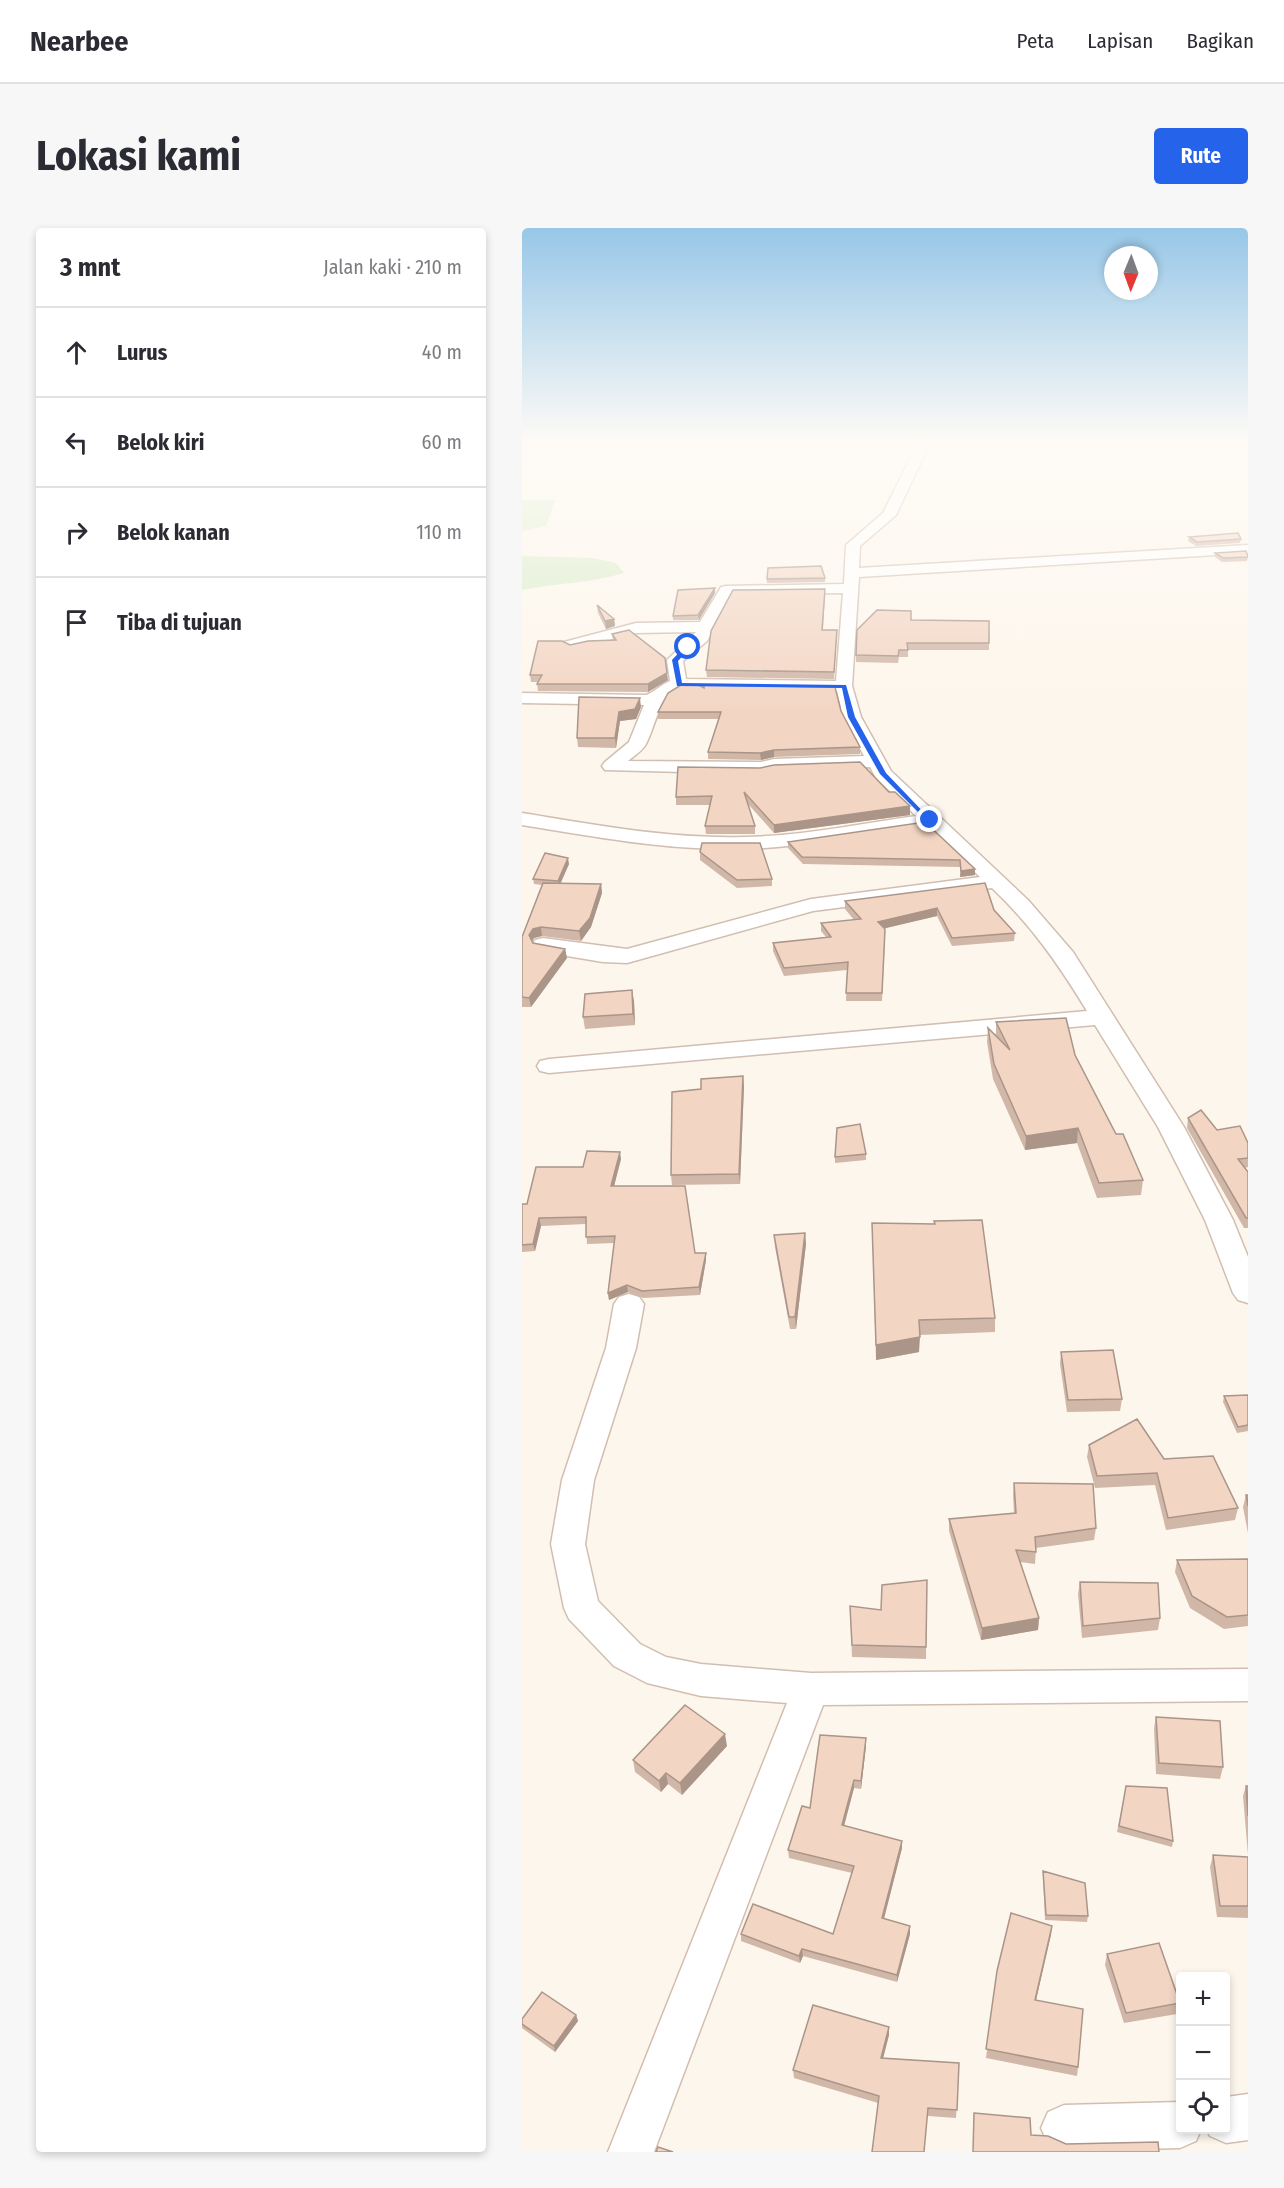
<!DOCTYPE html>
<html lang="id">
<meta charset="utf-8">
<style>
:root{--surface:#fff;--page:#f7f7f7;--text:#2b2b33;--muted:#7c7c81;--line:#e1e1e2;--accent:#2563eb}
body{margin:0;font-family:"Fira Sans Condensed",sans-serif;background:var(--page);color:var(--text)}
.controls{position:absolute;right:18px;bottom:18px;display:grid;overflow:hidden;border-radius:6px;box-shadow:0 3px 9px #0003}
.controls button{width:54px;height:54px;display:grid;place-items:center;padding:0;border:0;border-bottom:2px solid var(--line);background:var(--surface);color:var(--text);font:30px sans-serif}
.compass{position:absolute;left:582px;top:18px;width:54px;height:54px;border-radius:50%;background:var(--surface);box-shadow:0 3px 9px #0003;rotate:181deg}
.stop{position:absolute;width:18px;height:18px;margin:-14px;border:4px solid #2563eb;border-radius:50%;background:#fff}
.stop.end{background:#2563eb;border-color:#fff;box-shadow:0 2px 6px #0008}
.list{margin:0;padding:0;list-style:none}
h2{display:flex;justify-content:space-between;align-items:center;height:78px;margin:0;padding:0 24px;font-size:26px}
h2 small{font-size:20px;font-weight:400;color:var(--muted)}
.list li{display:grid;grid-template-columns:39px 1fr auto;gap:18px;align-items:center;box-sizing:border-box;height:90px;padding:0 24px;border-top:2px solid var(--line)}
.list b{display:block;font-size:22px;white-space:nowrap}
.list em{font-size:20px;font-style:normal;color:var(--muted)}
.icon{flex:none;width:33px;height:33px;fill:none;stroke:currentColor;stroke-width:2;stroke-linecap:round;stroke-linejoin:round}
.map{position:relative;flex:none;width:726px;height:1924px;overflow:hidden;border-radius:6px}
header{display:flex;align-items:center;gap:36px;box-sizing:border-box;height:84px;padding:0 30px;background:var(--surface);border-bottom:2px solid var(--line)}
header strong{font-size:28px}
nav{display:flex;gap:33px;margin-inline-start:auto;font-size:21px}
.intro{display:flex;align-items:center;justify-content:space-between;box-sizing:border-box;height:144px;padding:0 36px}
h1{margin:0;font-size:42px}
.button{padding:15px 27px;border-radius:6px;background:var(--accent);color:#fff;font-size:21px;font-weight:700}
main{display:flex;gap:36px;padding:0 36px}
aside{flex:1;background:var(--surface);border-radius:6px;box-shadow:0 3px 9px #0003}
.map>svg:first-child{display:block}
</style>
<header>
<strong>Nearbee</strong>
<nav><a>Peta</a><a>Lapisan</a><a>Bagikan</a></nav>
</header>
<div class="intro"><h1>Lokasi kami</h1><a class="button">Rute</a></div>
<main>
<aside>
<h2>3 mnt<small>Jalan kaki · 210 m</small></h2>
<ul class="list">
<li><svg class="icon" aria-label="ahead" viewBox="0 0 24 24"><path d="M12 20V5M6 11l6-6 6 6"/></svg><div><b>Lurus</b></div><em>40 m</em></li>
<li><svg class="icon" aria-label="left" viewBox="0 0 24 24"><path d="M17 20v-9H6M10 6l-5 5 5 5"/></svg><div><b>Belok kiri</b></div><em>60 m</em></li>
<li><svg class="icon" aria-label="right" viewBox="0 0 24 24"><path d="M7 20v-9h11M14 6l5 5-5 5"/></svg><div><b>Belok kanan</b></div><em>110 m</em></li>
<li><svg class="icon" aria-label="arrive" viewBox="0 0 24 24"><path d="M6 21V4h12l-3 4 3 4H6"/></svg><div><b>Tiba di tujuan</b></div></li>
</ul>
</aside>
<div class="map">
<svg width="726" height="1924" viewBox="0 0 726 1924">
<rect width="100%" height="100%" fill="#fdf6ec"/>
<path fill="#d8ecc9" d="M 0,272 L 33,272 L 24,298 L 0,303 Z
M 0,328 L 71,330 L 94,335 L 102,345 C 68,355 34,355 0,362 Z"/>
<g fill="none" stroke-linecap="round" stroke-linejoin="round">
<defs>
<path id="street" d="M 396,215 L 408,215 L 374,287 L 338,318 L 337,340 L 726,317 L 726,325 L 337,349 L 330,458 L 339,489 L 369,543 L 506,672 L 551,724 L 662,899 L 711,992 L 726,1029 L 726,1075 L 716,1072 L 711,1065 L 683,992 L 636,899 L 573,797 L 27,845 L 18,843 L 15,838 L 18,833 L 27,831 L 565,783 C 537,737 510,698 470,660 L 291,683 L 105,735 L 81,734 L 21,724 L 13,722 L 10,717 L 13,712 L 21,710 L 105,721 L 289,671 L 458,649 L 405,598 C 345,607 284,619 223,621 C 148,623 74,609 0,597 L 0,585 C 74,597 147,611 222,609 C 280,608 337,596 394,588 L 354,550 L 348,539 L 252,543 L 239,546 L 83,542 L 80,538 L 83,534 L 107,514 L 122,477 L 0,475 L 0,465 L 124,467 C 133,464 138,457 148,453 L 145,432 L 174,404 L 114,405 L 48,422 L 40,417 L 42,414 L 114,395 L 178,394 L 199,359 L 204,358 L 322,356 L 324,317 L 361,285 ZM 321,365 L 314,453 L 164,451 L 161,433 L 185,413 L 210,366 ZM 159,461 L 315,463 L 321,489 L 342,528 L 252,531 L 239,534 L 106,533 C 112,528 120,523 124,516 C 135,495 135,470 159,461 Z
M 107,1066 L 117,1069 L 122,1076 L 114,1120 L 72,1252 L 63,1316 L 76,1373 L 118,1416 L 144,1429 L 179,1436 L 289,1445 L 726,1441 L 726,1473 L 301,1477 L 132,1924 L 86,1924 L 265,1475 L 179,1468 L 125,1455 L 92,1438 L 47,1391 L 42,1380 L 29,1316 L 40,1252 L 84,1120 L 92,1076 L 97,1069 Z
M 726,1866 L 726,1912 L 704,1915 L 688,1908 L 685,1902 L 704,1902 L 704,1869 Z
M 658,1874 L 658,1902 L 679,1902 L 674,1913 L 658,1920 L 542,1923 L 526,1916 L 519,1900 L 526,1884 L 542,1877 Z"/>
</defs>
<use href="#street" stroke="#d1beb0" stroke-width="3"/>
<use href="#street" fill="#fff" fill-rule="evenodd"/>
</g>
<path fill="#d1b7a8" d="M 667,309 L 719,311 L 718,315 L 674,318 L 666,313 Z
M 693,325 L 726,329 L 725,333 L 700,334 L 693,329 Z
M 303,350 L 303,354 L 245,355 L 245,351 Z
M 193,365 L 177,392 L 151,392 L 151,388 Z
M 303,367 L 301,402 L 315,402 L 312,451 L 185,449 L 184,442 Z
M 75,377 L 92,391 L 93,398 L 84,401 L 76,385 Z
M 389,392 L 467,393 L 467,422 L 386,422 L 386,429 L 377,429 L 376,435 L 334,434 L 334,427 Z
M 90,406 L 146,452 L 126,464 L 16,463 L 15,456 L 16,454 L 9,454 L 8,447 L 48,417 L 91,412 Z
M 182,460 L 319,483 L 338,519 L 338,526 L 252,529 L 239,532 L 186,531 L 186,524 L 197,491 L 136,491 L 136,484 Z
M 119,479 L 114,491 L 98,493 L 94,520 L 56,519 L 55,510 Z
M 156,539 L 388,587 L 252,605 L 226,576 L 233,598 L 233,606 L 184,606 L 183,598 L 188,577 L 154,577 L 154,569 Z
M 403,594 L 453,647 L 438,649 L 438,639 L 281,636 L 266,620 L 266,614 Z
M 178,624 L 250,651 L 250,658 L 215,660 L 178,632 Z
M 47,636 L 38,655 L 79,656 L 80,665 L 69,699 L 59,713 L 20,708 L 12,710 L 10,713 L 11,715 L 43,721 L 45,730 L 9,779 L 0,779 L 0,709 L 20,657 L 12,656 L 11,651 Z
M 323,673 L 472,682 L 493,705 L 492,713 L 430,718 L 415,688 L 362,700 L 363,709 L 360,773 L 324,773 L 325,742 L 262,748 L 251,723 L 251,715 L 304,709 L 299,703 L 299,695 L 332,692 L 323,681 Z
M 112,773 L 113,797 L 63,801 L 61,789 Z
M 474,794 L 553,827 L 594,906 L 621,952 L 619,967 L 575,970 L 555,915 L 503,922 L 471,851 L 465,814 L 466,800 L 474,808 Z
M 222,858 L 218,956 L 150,957 L 149,947 Z
M 666,890 L 726,915 L 726,939 L 723,940 L 726,944 L 726,1000 L 722,1000 L 665,900 Z
M 344,926 L 344,932 L 313,935 L 313,929 Z
M 99,931 L 92,958 L 173,1025 L 184,1025 L 184,1032 L 178,1067 L 121,1070 L 106,1064 L 87,1072 L 86,1065 L 92,1015 L 65,1016 L 64,996 L 19,998 L 13,1023 L 0,1024 L 0,976 L 5,976 L 61,939 Z
M 350,995 L 473,1090 L 473,1104 L 397,1107 L 397,1124 L 354,1132 Z
M 283,1005 L 284,1016 L 274,1101 L 268,1101 L 253,1019 L 252,1007 Z
M 539,1124 L 600,1171 L 598,1183 L 545,1184 L 538,1136 Z
M 726,1167 L 726,1203 L 715,1205 L 701,1174 L 702,1168 Z
M 567,1217 L 716,1280 L 713,1292 L 644,1302 L 633,1257 L 573,1260 L 565,1229 Z
M 492,1255 L 574,1300 L 572,1312 L 514,1320 L 513,1336 L 498,1334 L 517,1390 L 516,1402 L 459,1412 L 427,1303 L 427,1291 L 492,1286 L 491,1267 Z
M 724,1267 L 726,1267 L 726,1305 L 721,1279 Z
M 726,1331 L 726,1398 L 702,1401 L 668,1380 L 653,1344 L 655,1332 Z
M 405,1352 L 404,1431 L 330,1429 L 328,1378 L 359,1382 Z
M 558,1354 L 638,1390 L 636,1402 L 560,1410 L 556,1366 Z
M 634,1489 L 701,1539 L 698,1551 L 634,1546 L 632,1500 Z
M 205,1518 L 160,1567 L 146,1556 L 139,1564 L 113,1544 L 111,1532 Z
M 344,1518 L 339,1561 L 332,1560 L 322,1598 L 380,1613 L 380,1620 L 362,1691 L 388,1698 L 388,1706 L 375,1754 L 281,1728 L 278,1735 L 219,1713 L 219,1706 L 311,1706 L 330,1645 L 267,1630 L 266,1622 L 288,1580 Z
M 604,1558 L 651,1613 L 650,1619 L 595,1604 Z
M 724,1558 L 726,1558 L 726,1627 L 721,1568 Z
M 691,1627 L 726,1629 L 726,1690 L 695,1689 L 688,1639 Z
M 521,1643 L 566,1688 L 565,1694 L 523,1692 L 521,1649 Z
M 530,1698 L 514,1772 L 556,1839 L 555,1848 L 464,1830 L 475,1743 Z
M 585,1726 L 658,1775 L 655,1786 L 602,1795 L 583,1737 Z
M 54,1787 L 56,1793 L 33,1824 L 0,1800 L 0,1791 Z
M 367,1799 L 367,1807 L 361,1830 L 437,1835 L 434,1890 L 406,1888 L 356,1875 L 272,1850 L 271,1842 Z"/>
<path fill="#aa9588" d="M 193,360 L 193,365 L 177,392 L 176,387 Z
M 92,391 L 93,398 L 84,401 L 83,393 Z
M 145,445 L 146,452 L 126,464 L 126,456 Z
M 118,470 L 119,479 L 114,491 L 98,493 L 94,520 L 93,510 L 97,484 Z
M 252,522 L 252,529 L 239,532 L 238,525 Z
M 388,578 L 388,587 L 252,605 L 252,597 Z
M 46,630 L 47,636 L 37,659 L 36,653 Z
M 453,641 L 453,647 L 438,649 L 439,643 Z
M 79,656 L 80,665 L 69,699 L 59,713 L 57,703 Z
M 415,680 L 415,688 L 356,702 L 356,694 Z
M 19,699 L 20,708 L 12,710 L 8,716 L 7,707 L 11,701 Z
M 43,721 L 45,730 L 9,779 L 7,770 Z
M 110,762 L 112,773 L 113,797 L 111,786 Z
M 221,848 L 222,858 L 218,956 L 217,946 Z
M 556,900 L 555,915 L 503,922 L 504,908 Z
M 98,924 L 99,931 L 90,966 L 89,958 Z
M 17,990 L 19,998 L 13,1023 L 11,1016 Z
M 283,1005 L 284,1016 L 274,1101 L 273,1089 Z
M 184,1025 L 184,1032 L 178,1067 L 177,1059 Z
M 105,1057 L 106,1064 L 87,1072 L 86,1065 Z
M 398,1109 L 397,1124 L 354,1132 L 354,1117 Z
M 517,1390 L 516,1402 L 459,1412 L 460,1400 Z
M 203,1506 L 205,1518 L 160,1567 L 158,1555 Z
M 344,1510 L 344,1518 L 339,1561 L 339,1553 Z
M 144,1545 L 146,1556 L 139,1564 L 137,1553 Z
M 332,1552 L 332,1560 L 320,1605 L 320,1597 Z
M 380,1613 L 380,1620 L 360,1698 L 360,1690 Z
M 388,1698 L 388,1706 L 375,1754 L 375,1747 Z
M 530,1698 L 529,1707 L 512,1781 L 513,1772 Z
M 280,1721 L 281,1728 L 278,1735 L 277,1728 Z
M 54,1787 L 56,1793 L 33,1824 L 32,1818 Z
M 367,1799 L 367,1807 L 359,1838 L 359,1830 Z"/>
<path fill="#f3d5c3" stroke="#aa9588" stroke-width="1.5" d="M 716,305 L 719,311 L 675,314 L 667,309 Z
M 724,323 L 726,329 L 701,330 L 693,325 Z
M 299,338 L 303,350 L 245,351 L 246,340 Z
M 193,360 L 176,387 L 151,388 L 156,362 Z
M 303,361 L 300,402 L 315,402 L 312,444 L 184,442 L 189,403 L 211,362 Z
M 75,377 L 92,391 L 83,393 Z
M 355,382 L 389,383 L 389,392 L 467,393 L 467,415 L 385,415 L 386,422 L 377,422 L 376,428 L 334,427 L 335,402 Z
M 107,402 L 143,430 L 145,445 L 126,456 L 15,456 L 20,447 L 8,447 L 16,413 L 40,413 L 48,417 L 66,413 L 94,412 L 90,406 Z
M 159,457 L 177,457 L 182,460 L 182,457 L 313,459 L 319,483 L 338,519 L 252,522 L 238,525 L 186,524 L 199,484 L 136,484 L 146,465 Z
M 57,469 L 118,470 L 113,481 L 97,484 L 93,510 L 55,510 Z
M 338,534 L 367,564 L 373,564 L 388,578 L 252,597 L 222,564 L 233,598 L 183,598 L 190,568 L 154,569 L 156,539 L 238,540 L 252,537 Z
M 403,594 L 453,641 L 439,643 L 438,632 L 280,629 L 266,614 Z
M 180,615 L 238,615 L 250,651 L 215,652 L 178,624 Z
M 23,625 L 46,630 L 36,653 L 11,651 Z
M 21,655 L 79,656 L 68,690 L 57,703 L 19,699 L 11,701 L 7,707 L 11,715 L 43,721 L 7,770 L 0,769 L 0,709 Z
M 463,655 L 472,682 L 493,705 L 430,710 L 415,680 L 356,694 L 363,701 L 360,765 L 324,765 L 326,734 L 262,740 L 251,715 L 309,709 L 299,695 L 339,691 L 323,673 Z
M 110,762 L 111,786 L 61,789 L 63,766 Z
M 544,790 L 553,827 L 594,906 L 601,906 L 621,952 L 577,955 L 556,900 L 504,908 L 472,836 L 466,800 L 488,822 L 474,794 Z
M 221,848 L 217,946 L 149,947 L 150,864 L 179,861 L 179,851 Z
M 679,882 L 695,902 L 718,898 L 726,915 L 726,930 L 716,931 L 726,944 L 726,990 L 724,990 L 666,890 Z
M 338,896 L 344,926 L 313,929 L 315,900 Z
M 65,923 L 98,924 L 89,958 L 163,958 L 173,1025 L 184,1025 L 177,1059 L 120,1063 L 105,1057 L 86,1065 L 93,1008 L 64,1009 L 64,989 L 17,990 L 11,1016 L 0,1017 L 0,976 L 5,976 L 14,939 L 61,939 Z
M 460,992 L 473,1090 L 397,1092 L 398,1109 L 354,1117 L 350,995 L 413,996 L 412,993 Z
M 283,1005 L 273,1089 L 267,1089 L 252,1007 Z
M 591,1122 L 600,1171 L 546,1172 L 539,1124 Z
M 726,1167 L 726,1197 L 716,1199 L 702,1168 Z
M 615,1191 L 642,1231 L 691,1228 L 716,1280 L 646,1290 L 635,1245 L 575,1248 L 567,1217 Z
M 492,1255 L 571,1256 L 574,1300 L 513,1309 L 514,1324 L 494,1322 L 517,1390 L 460,1400 L 427,1291 L 494,1285 Z
M 724,1267 L 726,1267 L 726,1278 Z
M 726,1331 L 726,1387 L 705,1389 L 670,1368 L 655,1332 Z
M 405,1352 L 404,1419 L 330,1417 L 328,1378 L 359,1382 L 360,1357 Z
M 558,1354 L 636,1355 L 638,1390 L 561,1398 Z
M 163,1477 L 203,1506 L 158,1555 L 144,1545 L 137,1553 L 111,1532 Z
M 634,1489 L 698,1493 L 701,1539 L 637,1535 Z
M 298,1507 L 344,1510 L 339,1553 L 332,1552 L 320,1597 L 380,1613 L 360,1690 L 388,1698 L 375,1747 L 280,1721 L 277,1728 L 219,1706 L 231,1676 L 311,1706 L 332,1638 L 266,1622 L 280,1578 L 288,1580 Z
M 604,1558 L 645,1560 L 651,1613 L 597,1598 Z
M 724,1558 L 726,1558 L 726,1588 Z
M 691,1627 L 726,1629 L 726,1678 L 698,1678 Z
M 521,1643 L 563,1655 L 566,1688 L 524,1687 Z
M 489,1685 L 530,1698 L 513,1772 L 561,1781 L 556,1839 L 464,1821 L 475,1743 Z
M 637,1715 L 658,1775 L 604,1785 L 585,1726 Z
M 20,1764 L 54,1787 L 32,1818 L 0,1796 L 0,1791 Z
M 291,1777 L 367,1799 L 359,1830 L 437,1835 L 435,1882 L 406,1880 L 402,1924 L 350,1924 L 357,1868 L 271,1842 Z
M 452,1885 L 508,1890 L 509,1907 L 526,1908 L 544,1916 L 636,1914 L 637,1924 L 451,1924 Z
M 136,1919 L 151,1924 L 134,1924 Z"/>
<linearGradient id="sky" x2="0" y2="1"><stop stop-color="#97c7e8"/><stop offset="0.44" stop-color="#fefbf6"/><stop offset="1" stop-color="#fefbf6" stop-opacity="0"/></linearGradient>
<rect width="726" height="485" fill="url(#sky)"/>
<path fill="#2563eb" d="M 164,417 L 169,419 L 156,433 L 160,455 L 324,457 L 333,489 L 364,545 L 411,594 L 406,594 L 358,546 L 326,489 L 320,460 L 155,458 L 150,432 Z"/>
</svg>
<div class="controls">
<button>+</button>
<button>−</button>
<button><svg class="icon" aria-label="locate" viewBox="0 0 24 24"><circle cx="12" cy="12" r="6"/><path d="M12 2v4M12 18v4M2 12h4M18 12h4"/></svg></button>
</div>
<svg class="compass" viewBox="-18 -18 36 36"><path d="M0-13l5 13h-10z" fill="#e53935"/><path d="M0 13l5-13h-10z" fill="#7c7c81"/></svg>
<div class="stop" style="left:166px;top:419px"></div>
<div class="stop end" style="left:408px;top:592px"></div>
</div>
</main>
